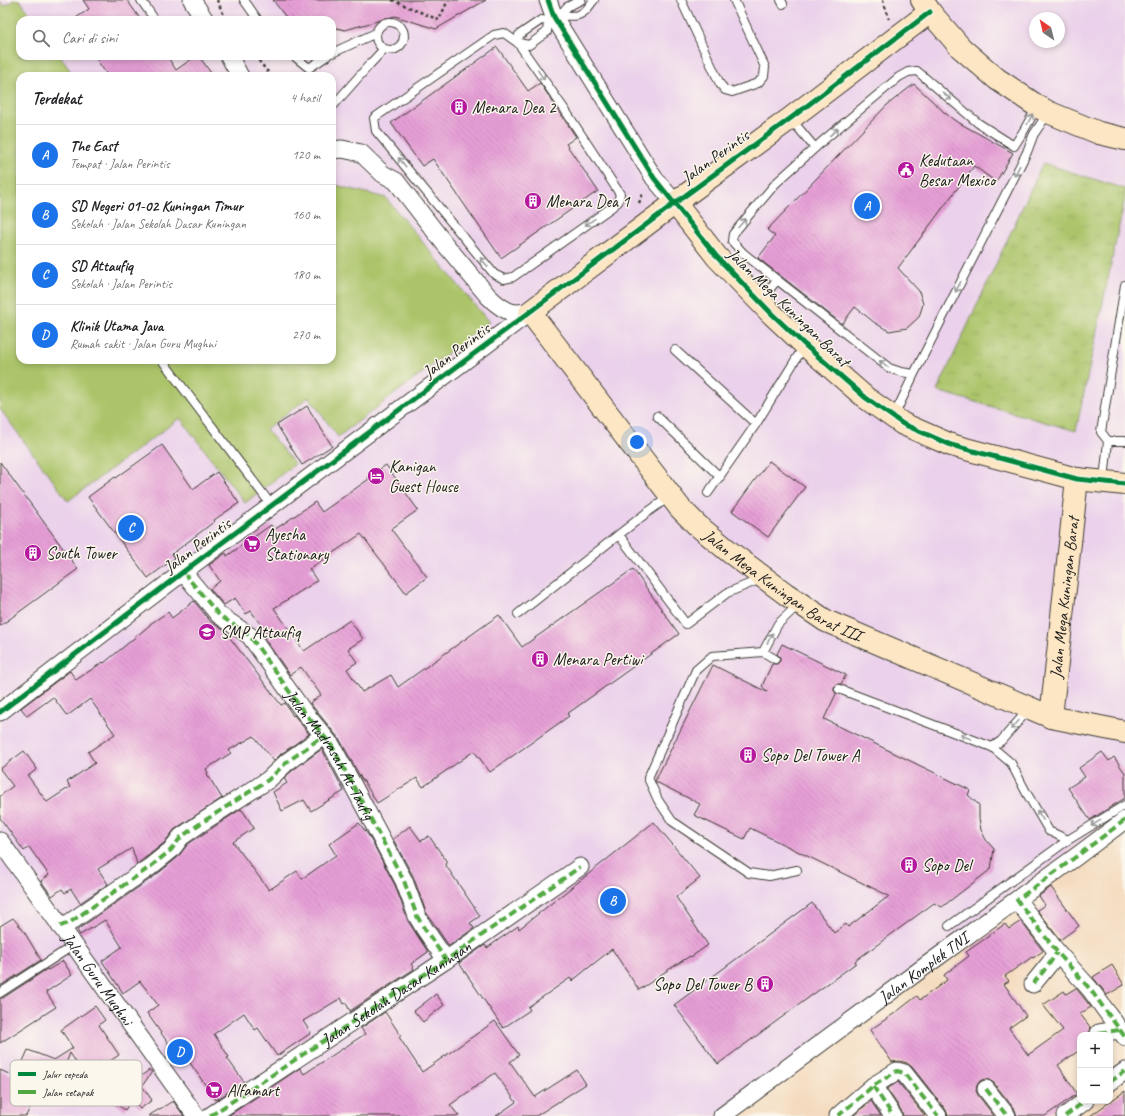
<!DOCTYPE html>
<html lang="id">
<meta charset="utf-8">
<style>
:root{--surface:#fff;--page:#f2f2f2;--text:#202124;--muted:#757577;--line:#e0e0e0;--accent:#1a73e8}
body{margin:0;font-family:Caveat,sans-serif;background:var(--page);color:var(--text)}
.controls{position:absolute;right:12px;bottom:12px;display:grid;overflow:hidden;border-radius:8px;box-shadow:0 2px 6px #0003}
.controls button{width:36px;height:36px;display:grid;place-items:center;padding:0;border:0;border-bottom:1px solid var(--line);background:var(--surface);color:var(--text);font:20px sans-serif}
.compass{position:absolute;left:1029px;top:12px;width:36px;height:36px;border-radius:50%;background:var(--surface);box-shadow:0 2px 6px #0003;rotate:325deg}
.you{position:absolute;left:637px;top:442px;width:14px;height:14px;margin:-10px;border:3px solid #fff;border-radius:50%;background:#1a73e8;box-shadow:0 0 0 6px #1a73e833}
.badge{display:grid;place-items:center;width:26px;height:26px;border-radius:50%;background:var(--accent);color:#fff;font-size:13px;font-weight:700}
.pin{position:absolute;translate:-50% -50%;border:2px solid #fff;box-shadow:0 1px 4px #0006}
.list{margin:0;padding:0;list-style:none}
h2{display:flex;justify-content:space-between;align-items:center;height:52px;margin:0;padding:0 16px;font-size:17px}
h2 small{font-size:13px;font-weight:400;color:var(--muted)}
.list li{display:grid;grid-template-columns:26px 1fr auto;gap:12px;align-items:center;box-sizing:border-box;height:60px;padding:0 16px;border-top:1px solid var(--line)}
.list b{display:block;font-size:15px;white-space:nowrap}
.list p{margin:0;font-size:13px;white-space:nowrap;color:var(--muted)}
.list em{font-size:13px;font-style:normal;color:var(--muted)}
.icon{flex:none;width:22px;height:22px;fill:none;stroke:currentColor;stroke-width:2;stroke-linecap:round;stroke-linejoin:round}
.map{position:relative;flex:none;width:1125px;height:1116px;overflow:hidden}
.search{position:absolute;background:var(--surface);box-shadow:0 2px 6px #0003;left:16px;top:16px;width:320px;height:44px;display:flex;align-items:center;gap:10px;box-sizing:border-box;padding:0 14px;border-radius:12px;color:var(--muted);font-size:15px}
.panel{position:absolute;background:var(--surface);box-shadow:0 2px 6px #0003;left:16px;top:72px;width:320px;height:292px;border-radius:12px}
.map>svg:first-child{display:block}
</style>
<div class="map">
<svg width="1125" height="1116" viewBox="0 0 1125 1116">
<defs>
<pattern id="park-tufts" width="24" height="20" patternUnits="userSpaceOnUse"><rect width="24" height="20" fill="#abc469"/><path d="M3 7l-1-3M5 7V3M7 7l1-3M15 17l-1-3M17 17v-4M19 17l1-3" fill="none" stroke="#93a85a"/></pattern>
<pattern id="building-back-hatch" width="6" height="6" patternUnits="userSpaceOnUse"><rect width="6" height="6" fill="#e69fd6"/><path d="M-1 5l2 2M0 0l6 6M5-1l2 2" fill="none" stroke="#c588b7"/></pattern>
</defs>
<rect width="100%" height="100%" fill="#fbf7ec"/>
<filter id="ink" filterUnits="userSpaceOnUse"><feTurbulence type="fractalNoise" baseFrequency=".025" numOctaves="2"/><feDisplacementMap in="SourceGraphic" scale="8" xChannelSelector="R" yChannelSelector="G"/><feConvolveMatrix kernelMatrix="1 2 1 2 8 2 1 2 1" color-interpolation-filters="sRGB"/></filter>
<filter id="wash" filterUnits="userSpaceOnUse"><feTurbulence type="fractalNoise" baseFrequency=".012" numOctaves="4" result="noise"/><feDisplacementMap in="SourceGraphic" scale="16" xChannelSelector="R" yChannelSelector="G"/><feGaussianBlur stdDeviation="0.9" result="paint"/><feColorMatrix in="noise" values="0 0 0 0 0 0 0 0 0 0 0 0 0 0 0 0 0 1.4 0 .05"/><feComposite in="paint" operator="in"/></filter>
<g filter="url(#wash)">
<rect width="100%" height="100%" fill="#f4dbbf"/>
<path fill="#ebd1eb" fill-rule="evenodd" d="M 0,0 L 1125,0 L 1125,807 L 732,1116 L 0,1116 ZM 1035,18 L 1059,18 L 1059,42 L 1035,42 ZM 20,20 L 332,20 L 332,56 L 20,56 ZM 20,76 L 332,76 L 332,360 L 20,360 Z"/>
<path fill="#abc469" stroke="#647042" d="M 14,0 L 20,0 L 34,20 L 20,20 L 20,56 L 60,56 L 74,76 L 20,76 L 20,360 L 332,360 L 332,184 L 386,198 L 489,322 L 338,437 L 309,397 L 266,429 L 295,464 L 245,503 L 180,418 L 68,501 L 0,409 L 0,1 L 4,6 Z"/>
<path fill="url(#park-tufts)" stroke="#647042" d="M 1043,163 L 1125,189 L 1125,198 L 1076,431 L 937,391 Z"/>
<g id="blocks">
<path fill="url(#building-back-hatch)" d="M 83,0 L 127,0 L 141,20 L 73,20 L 89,9 Z
M 273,0 L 486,0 L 436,29 L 395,16 L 345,30 L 332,27 L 332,20 L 288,20 Z
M 497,47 L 528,91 L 540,83 L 576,137 L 566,144 L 598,191 L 501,258 L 433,159 L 422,166 L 391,123 Z
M 94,56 L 167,56 L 176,70 L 196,56 L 199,56 L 213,76 L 108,76 Z
M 914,84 L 945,113 L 954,120 L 1013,153 L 996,182 L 974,166 L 898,268 L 919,291 L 923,304 L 919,317 L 907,328 L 889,331 L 875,323 L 855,307 L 842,324 L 758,258 L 775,236 L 767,230 L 887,105 Z
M 307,406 L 332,446 L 302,465 L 277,425 Z
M 162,445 L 193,489 L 217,472 L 239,503 L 214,520 L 215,521 L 172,554 L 175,558 L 148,578 L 88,497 L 115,477 L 116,478 Z
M 769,461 L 805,487 L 768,537 L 732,511 Z
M 0,462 L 78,569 L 0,626 Z
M 386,465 L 418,510 L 391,529 L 427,577 L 406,593 L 361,534 L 309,569 L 317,581 L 274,608 L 304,651 L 350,620 L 363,639 L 348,649 L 357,662 L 347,669 L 362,692 L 391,675 L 398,687 L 499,615 L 522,647 L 633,569 L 679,634 L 567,714 L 569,716 L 490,772 L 474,751 L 423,787 L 417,778 L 377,803 L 363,780 L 362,780 L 340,740 L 310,703 L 321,695 L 301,667 L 290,675 L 264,638 L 268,635 L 251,611 L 246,614 L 235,598 L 224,605 L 210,589 L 220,581 L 209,565 L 226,553 L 227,556 L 271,525 L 274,530 L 315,502 L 322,512 L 369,479 L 368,477 Z
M 194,601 L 211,622 L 224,630 L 281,705 L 285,703 L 293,716 L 294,715 L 309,734 L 281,754 L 274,761 L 254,736 L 229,750 L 231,753 L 206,769 L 208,773 L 207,774 L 222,798 L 175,829 L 164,843 L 137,864 L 132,848 L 98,869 L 108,884 L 80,903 L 71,889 L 65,893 L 62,889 L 52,896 L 41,881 L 49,875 L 29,847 L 24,851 L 0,818 L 0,796 L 13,786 L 0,769 L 24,751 L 37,769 L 28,776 L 47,802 L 70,787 L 67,782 L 95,763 L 88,752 L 115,734 L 90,699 L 67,716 L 53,697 L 27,716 L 21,708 L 70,671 L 76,680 L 103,662 L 104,663 L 150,625 L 150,624 L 168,612 L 172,618 Z
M 782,644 L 846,675 L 841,684 L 838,684 L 834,687 L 834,690 L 836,694 L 824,719 L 970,790 L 968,795 L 979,805 L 979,818 L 981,830 L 986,840 L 994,849 L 991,869 L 942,907 L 934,903 L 855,961 L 856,963 L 718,1064 L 674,1005 L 812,903 L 834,933 L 846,924 L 848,927 L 889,896 L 750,828 L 744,839 L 694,815 L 700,804 L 656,782 L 655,781 L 713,665 L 767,692 L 762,686 L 772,664 L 777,664 L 780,661 L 780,657 L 777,654 Z
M 322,749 L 344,791 L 311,811 L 304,800 L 282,811 L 273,792 L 287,783 L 284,778 L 293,770 Z
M 1102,752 L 1109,761 L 1114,757 L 1125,773 L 1125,798 L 1090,820 L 1068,788 L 1085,777 L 1079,768 Z
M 241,809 L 242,811 L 243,811 L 254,828 L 233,842 L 269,890 L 297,871 L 302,879 L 336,855 L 329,844 L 359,823 L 369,836 L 395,885 L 408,921 L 428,952 L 411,964 L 414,969 L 350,1011 L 346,1003 L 344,1004 L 341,998 L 303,1021 L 311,1033 L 277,1056 L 258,1028 L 255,1030 L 244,1013 L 214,1034 L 229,1057 L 227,1058 L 244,1082 L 216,1100 L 185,1056 L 180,1060 L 147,1013 L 158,1005 L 140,981 L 123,993 L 102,961 L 122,947 L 105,920 L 80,935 L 77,930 L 156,875 L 177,858 L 188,844 Z
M 654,822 L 700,878 L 676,897 L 708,945 L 691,957 L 690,956 L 657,977 L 657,978 L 639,990 L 612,949 L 572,981 L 570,978 L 528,1007 L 530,1010 L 503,1028 L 459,963 L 485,945 L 487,948 L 518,926 L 519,929 Z
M 410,826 L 421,841 L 429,836 L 447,862 L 445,864 L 480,916 L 470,923 L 474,928 L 449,946 L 426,912 L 413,876 L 393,839 Z
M 1051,887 L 1079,926 L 1060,940 L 1037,910 L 1045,905 L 1039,896 Z
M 13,918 L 23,930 L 41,960 L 0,986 L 0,926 Z
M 1021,921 L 1043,951 L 1033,958 L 1032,957 L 1005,976 L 1009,981 L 1004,984 L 1026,1016 L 1009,1028 L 1028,1055 L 1063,1030 L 1043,1005 L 1064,991 L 1066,994 L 1076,988 L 1091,1007 L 1080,1014 L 1091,1028 L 1089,1035 L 1080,1035 L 1080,1050 L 1058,1065 L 1077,1094 L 1045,1116 L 1017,1116 L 1015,1110 L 994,1083 L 989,1080 L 984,1079 L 980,1081 L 977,1085 L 976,1091 L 978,1095 L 994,1116 L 948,1116 L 946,1110 L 912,1067 L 907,1063 L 900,1061 L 892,1062 L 870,1030 L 895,1013 L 917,996 L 920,1000 L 947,980 L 944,975 L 969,956 L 966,952 L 989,936 L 989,935 L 1005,924 L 1009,929 Z
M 63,961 L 72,975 L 46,992 L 56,1007 L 0,1043 L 0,998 L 3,998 L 47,969 L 48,970 Z
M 1112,965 L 1124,985 L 1107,995 L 1093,977 Z
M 436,994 L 444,1005 L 423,1022 L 414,1011 Z
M 95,1006 L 105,1020 L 99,1025 L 119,1055 L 86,1077 L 70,1053 L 60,1079 L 45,1073 L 26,1116 L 0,1116 L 0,1070 L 16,1077 L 28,1050 L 54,1060 L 73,1048 L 61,1030 Z
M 385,1012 L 401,1036 L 399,1037 L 422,1072 L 495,1021 L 519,1055 L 510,1062 L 535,1097 L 577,1070 L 586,1084 L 536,1116 L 496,1116 L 516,1102 L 495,1073 L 450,1105 L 459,1116 L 228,1116 L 300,1068 L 304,1074 L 365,1034 L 361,1028 Z
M 149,1070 L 152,1072 L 142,1086 L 152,1100 L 140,1109 L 132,1099 L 125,1110 L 110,1100 Z
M 898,1082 L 925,1116 L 903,1116 L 901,1110 L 887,1089 Z
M 1125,1091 L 1125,1116 L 1090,1116 Z
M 173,1101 L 184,1116 L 148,1116 Z
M 871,1101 L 881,1116 L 853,1116 Z"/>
</g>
</g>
<g filter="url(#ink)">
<use href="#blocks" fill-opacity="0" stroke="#3c3934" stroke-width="1"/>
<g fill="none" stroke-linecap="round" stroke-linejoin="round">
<defs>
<path id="lane" d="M 141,0 L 155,20
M 244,0 L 258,20
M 681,0 L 720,84 L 725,90 L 732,92 L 758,83 L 764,76 L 765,67 L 734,0
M 781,0 L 783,4
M 560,15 L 567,7 L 581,0
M 553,18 C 566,12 575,21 586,10 C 589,7 591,3 594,0
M 548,21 L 547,32 L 529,45 L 518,43 L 504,33 L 494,35 L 374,118 L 376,131 L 494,274 L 504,279 L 513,277 L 612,207 L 618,202 L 620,194 L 565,110 L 518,43 L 519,35 L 541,20 L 548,21
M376 36a14 14 0 1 1 28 0a14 14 0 1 1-28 0Z
M 332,53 L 376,33
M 294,56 L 309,68 L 327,56
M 332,107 L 370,64 L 384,49
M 791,119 L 815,148
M 1034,134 L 1048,113
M 1033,136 L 1027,152 L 914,374 L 901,372 L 889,368 L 743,253 L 732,241 L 733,234 L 776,183 L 825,139 L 899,77 L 908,72 L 917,71 L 978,123 L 1014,146 L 1023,132 L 1037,107
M 1125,285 L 1101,432 L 1108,441 L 1125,441
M 760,301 L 777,280
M 675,350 L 756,424
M 162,360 L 272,506
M 657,416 L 720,477
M 894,416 L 914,374
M 1104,480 L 1108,441
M 708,493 L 756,424 L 804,346
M 619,535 L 686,624 L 727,593 L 761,579
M 518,614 L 645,514 L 669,497
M 763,652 L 778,624 L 799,604
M 775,659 L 763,652 L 712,656 L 696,670 L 648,778 L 658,800 L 672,821 L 749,873 L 769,876 L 797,870
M 839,689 L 992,747 L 1001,741 L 1029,709
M 992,747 L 1011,763 L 1026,792 L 1049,831 L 1068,840
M 949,926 L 1068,840 L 1125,805
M 0,993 L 74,945"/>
<g id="street">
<path d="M 192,0 L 205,20"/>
<path d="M 548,0 L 554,17 L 654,178 L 675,203"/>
<path d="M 229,56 L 240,76"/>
<path d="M 332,150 L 342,149 L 361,153 L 383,174 L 396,181 L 444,243 L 488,296 C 495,303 506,312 516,313 C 521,313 526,312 530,312"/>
<path id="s1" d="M 183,572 L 219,615 L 250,636 L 301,708 L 332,746 L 404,881 L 417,916 L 424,928 L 446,960"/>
<path d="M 0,712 L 183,572 L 530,312"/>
<path id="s2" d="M 0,841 L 196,1116"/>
<path d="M 1017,900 L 1057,952 L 1090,989 L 1125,1037"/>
<path d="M 60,926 L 69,923 L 150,867 L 171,850 L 181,837 L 201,823 L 268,780 L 287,762 L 323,736"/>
<path d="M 1033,984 L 1050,963 L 1057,952"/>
<path d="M 1099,1033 L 1119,1030"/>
<path d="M 1110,1082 L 1125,1071"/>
<path d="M 873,1086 L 893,1116"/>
<path d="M 986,1089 L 1007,1116"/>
<path id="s3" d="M 210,1116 L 446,960 L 580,867"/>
<path id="s4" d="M 722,1116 L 928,964 L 1077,856 L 1125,820"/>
<path d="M 838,1116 L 873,1086 L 897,1071 L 904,1073 L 938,1116"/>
<path d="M 1065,1116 L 1085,1101"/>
</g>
<g id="secondary">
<path d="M 922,0 L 930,12 L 961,48 L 997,79 L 1037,106 L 1048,112 L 1099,133 L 1125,139"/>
<path id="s5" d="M 930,12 L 791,118 L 675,203 L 530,312 L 680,508 L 697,525 L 731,553 L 786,594 L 826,621 L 1051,717 L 1125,732"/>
<path d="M 675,203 L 717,257 L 772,314 L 805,345 L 866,398 L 903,424 L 951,445 L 1077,479 L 1125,484"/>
<path id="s6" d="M 1051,717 L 1077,479"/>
</g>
</defs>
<use href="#lane" stroke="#3c3934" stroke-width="10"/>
<use href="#street" stroke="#3c3934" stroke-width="19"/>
<use href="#secondary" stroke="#3c3934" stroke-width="24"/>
<path stroke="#3c3934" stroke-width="2.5" stroke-dasharray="3 3" stroke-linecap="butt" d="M 217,0 L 226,20
M 392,0 L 439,20 L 448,0
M 883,0 L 889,19
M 255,56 L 271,76
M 639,203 L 643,193"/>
<use href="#lane" stroke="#fff" stroke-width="8"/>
<use href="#street" stroke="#fff" stroke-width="17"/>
<use href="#secondary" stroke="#fce6c4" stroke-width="22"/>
<path stroke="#52a943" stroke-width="4" stroke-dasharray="8 4" stroke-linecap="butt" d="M 183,572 L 219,615 L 250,636 L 301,708 L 332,746 L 404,881 L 417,916 L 424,928 L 446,960
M 1125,820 L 1077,856 L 1017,900 L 1057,952 L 1090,989 L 1125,1037
M 60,926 L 69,923 L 150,867 L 171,850 L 181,837 L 201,823 L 268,780 L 287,762 L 323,736
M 1033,984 L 1050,963 L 1057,952
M 1099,1033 L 1119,1030
M 1110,1082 L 1125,1071
M 873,1086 L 893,1116
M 986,1089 L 1007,1116
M 210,1116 L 446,960 L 580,867
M 838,1116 L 873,1086 L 897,1071 L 904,1073 L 938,1116
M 1065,1116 L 1085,1101"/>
<defs>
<path id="cycleway" d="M 548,0 L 554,17 L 654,178 L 717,257 L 772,314 L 805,345 L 866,398 L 903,424 L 951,445 L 1077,479 L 1125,484
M 0,712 L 183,572 L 675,203 L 791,118 L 930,12"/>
</defs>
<use href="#cycleway" stroke="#fbf7ec" stroke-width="8"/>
<use href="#cycleway" stroke="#00873e" stroke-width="5"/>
</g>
<defs><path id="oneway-shaft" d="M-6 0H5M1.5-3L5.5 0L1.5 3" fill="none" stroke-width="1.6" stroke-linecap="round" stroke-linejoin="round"/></defs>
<g stroke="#999">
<use href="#oneway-shaft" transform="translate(541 75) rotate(55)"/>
<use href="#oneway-shaft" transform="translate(947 96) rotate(41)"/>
<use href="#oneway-shaft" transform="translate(1030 119) rotate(-62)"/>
<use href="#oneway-shaft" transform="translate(834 132) rotate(-40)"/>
<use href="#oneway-shaft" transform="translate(402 162) rotate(-129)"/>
<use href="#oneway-shaft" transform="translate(1017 171) rotate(117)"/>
<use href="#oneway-shaft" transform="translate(590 222) rotate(145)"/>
<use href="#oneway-shaft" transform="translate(742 223) rotate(-49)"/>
<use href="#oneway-shaft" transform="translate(484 262) rotate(-130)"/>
<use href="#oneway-shaft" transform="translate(958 287) rotate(117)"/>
<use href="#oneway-shaft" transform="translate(884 364) rotate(-143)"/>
<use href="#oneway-shaft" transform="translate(770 638) rotate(-62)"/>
<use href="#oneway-shaft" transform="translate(1015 725) rotate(131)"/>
<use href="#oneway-shaft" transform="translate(966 737) rotate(-159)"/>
<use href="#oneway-shaft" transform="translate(1040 815) rotate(-121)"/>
<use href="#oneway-shaft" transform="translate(1096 823) rotate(149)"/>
</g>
</g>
<defs>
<symbol id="building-disc" viewBox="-11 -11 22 22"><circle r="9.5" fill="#b5179e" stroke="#fbf7ec"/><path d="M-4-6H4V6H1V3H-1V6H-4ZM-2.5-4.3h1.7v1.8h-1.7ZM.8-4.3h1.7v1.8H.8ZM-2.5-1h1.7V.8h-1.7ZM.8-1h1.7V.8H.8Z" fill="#fff"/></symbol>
<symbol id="civic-disc" viewBox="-11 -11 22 22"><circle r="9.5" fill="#b5179e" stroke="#fbf7ec"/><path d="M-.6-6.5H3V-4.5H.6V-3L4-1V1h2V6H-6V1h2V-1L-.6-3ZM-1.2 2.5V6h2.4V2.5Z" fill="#fff"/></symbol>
<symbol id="hotel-disc" viewBox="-11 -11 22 22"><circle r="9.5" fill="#b5179e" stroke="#fbf7ec"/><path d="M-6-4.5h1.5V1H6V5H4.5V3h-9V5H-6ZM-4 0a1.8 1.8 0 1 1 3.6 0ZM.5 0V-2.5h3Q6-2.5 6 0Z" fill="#fff"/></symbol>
<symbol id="supermarket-disc" viewBox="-11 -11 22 22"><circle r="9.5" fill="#b5179e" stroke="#fbf7ec"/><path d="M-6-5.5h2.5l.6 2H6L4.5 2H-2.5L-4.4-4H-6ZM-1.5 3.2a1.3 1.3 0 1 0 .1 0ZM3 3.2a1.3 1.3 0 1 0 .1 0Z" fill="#fff"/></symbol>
<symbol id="school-disc" viewBox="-11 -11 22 22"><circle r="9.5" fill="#b5179e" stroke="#fbf7ec"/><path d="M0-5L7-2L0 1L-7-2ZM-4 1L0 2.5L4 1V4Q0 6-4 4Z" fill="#fff"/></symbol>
</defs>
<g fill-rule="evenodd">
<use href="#building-disc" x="449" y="97" width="20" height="20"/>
<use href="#civic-disc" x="896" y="160" width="20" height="20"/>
<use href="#building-disc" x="523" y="191" width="20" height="20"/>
<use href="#hotel-disc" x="366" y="466" width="20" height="20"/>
<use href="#supermarket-disc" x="242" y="534" width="20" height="20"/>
<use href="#building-disc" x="23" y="543" width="20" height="20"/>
<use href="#school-disc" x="197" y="622" width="20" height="20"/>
<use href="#building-disc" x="530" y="649" width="20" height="20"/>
<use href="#building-disc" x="738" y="745" width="20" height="20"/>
<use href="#building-disc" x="899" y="855" width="20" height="20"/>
<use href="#building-disc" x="755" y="974" width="20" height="20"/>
<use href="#supermarket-disc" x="204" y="1080" width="20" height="20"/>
</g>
<g text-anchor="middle" stroke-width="3" stroke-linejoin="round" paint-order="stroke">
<g font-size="17" fill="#1c1c1c" stroke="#fbf7ec" text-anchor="start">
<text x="472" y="113">Menara Dea 2</text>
<text x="919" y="166">Kedutaan<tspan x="919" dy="20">Besar Mexico</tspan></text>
<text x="546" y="207">Menara Dea 1</text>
<text x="389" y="472">Kanigan<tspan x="389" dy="20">Guest House</tspan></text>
<text x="265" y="540">Ayesha<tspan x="265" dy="20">Stationary</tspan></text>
<text x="46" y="559">South Tower</text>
<text x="220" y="638">SMP Attaufiq</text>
<text x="553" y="665">Menara Pertiwi</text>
<text x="761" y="761">Sopo Del Tower A</text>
<text x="922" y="871">Sopo Del</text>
<text x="752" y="990" text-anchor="end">Sopo Del Tower B</text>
<text x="227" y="1096">Alfamart</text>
</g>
<g font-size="17" fill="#1c1c1c" stroke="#fbf7ec">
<text transform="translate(715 156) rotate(-36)" y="6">Jalan Perintis</text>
<text transform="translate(789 307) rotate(44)" y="6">Jalan Mega Kuningan Barat</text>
<text transform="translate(456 350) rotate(-37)" y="6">Jalan Perintis</text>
<text transform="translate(197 545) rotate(-37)" y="6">Jalan Perintis</text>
<text dy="6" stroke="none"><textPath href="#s5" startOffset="876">Jalan Mega Kuningan Barat III</textPath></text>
<text dy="6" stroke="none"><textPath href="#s6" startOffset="120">Jalan Mega Kuningan Barat</textPath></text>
<text dy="6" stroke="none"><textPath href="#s1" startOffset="237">Jalan Madrasah At-Taufig</textPath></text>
<text dy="6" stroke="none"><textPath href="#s4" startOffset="250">Jalan Komplek TNI</textPath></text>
<text dy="6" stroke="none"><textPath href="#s2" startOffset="169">Jalan Guru Mughni</textPath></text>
<text dy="6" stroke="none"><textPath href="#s3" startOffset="223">Jalan Sekolah Dasar Kuningan</textPath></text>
</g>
</g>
<rect x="10" y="1060" width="132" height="46" rx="6" fill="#fbf7ec" stroke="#b8b5ae" stroke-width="1"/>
<rect x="18" y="1072" width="18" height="4" fill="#00873e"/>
<rect x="18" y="1090" width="18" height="4" fill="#52a943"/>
<g font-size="11" fill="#1c1c1c">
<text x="43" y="1078">Jalur sepeda</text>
<text x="43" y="1096">Jalan setapak</text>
</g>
</svg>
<div class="controls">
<button>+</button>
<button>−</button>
</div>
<svg class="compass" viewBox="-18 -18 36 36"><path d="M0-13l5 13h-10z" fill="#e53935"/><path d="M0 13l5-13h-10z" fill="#757577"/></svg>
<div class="you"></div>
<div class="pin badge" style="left:867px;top:206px">A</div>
<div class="pin badge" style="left:613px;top:901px">B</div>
<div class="pin badge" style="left:131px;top:528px">C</div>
<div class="pin badge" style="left:180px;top:1052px">D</div>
<div class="search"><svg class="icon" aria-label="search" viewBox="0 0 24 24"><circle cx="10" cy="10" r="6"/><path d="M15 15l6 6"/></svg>Cari di sini</div>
<section class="panel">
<h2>Terdekat<small>4 hasil</small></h2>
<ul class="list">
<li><span class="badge">A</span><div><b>The East</b><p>Tempat · Jalan Perintis</p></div><em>120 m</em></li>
<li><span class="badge">B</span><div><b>SD Negeri 01-02 Kuningan Timur</b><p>Sekolah · Jalan Sekolah Dasar Kuningan</p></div><em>160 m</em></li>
<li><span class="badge">C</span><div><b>SD Attaufiq</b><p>Sekolah · Jalan Perintis</p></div><em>180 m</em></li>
<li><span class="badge">D</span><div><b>Klinik Utama Java</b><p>Rumah sakit · Jalan Guru Mughni</p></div><em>270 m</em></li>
</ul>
</section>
</div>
